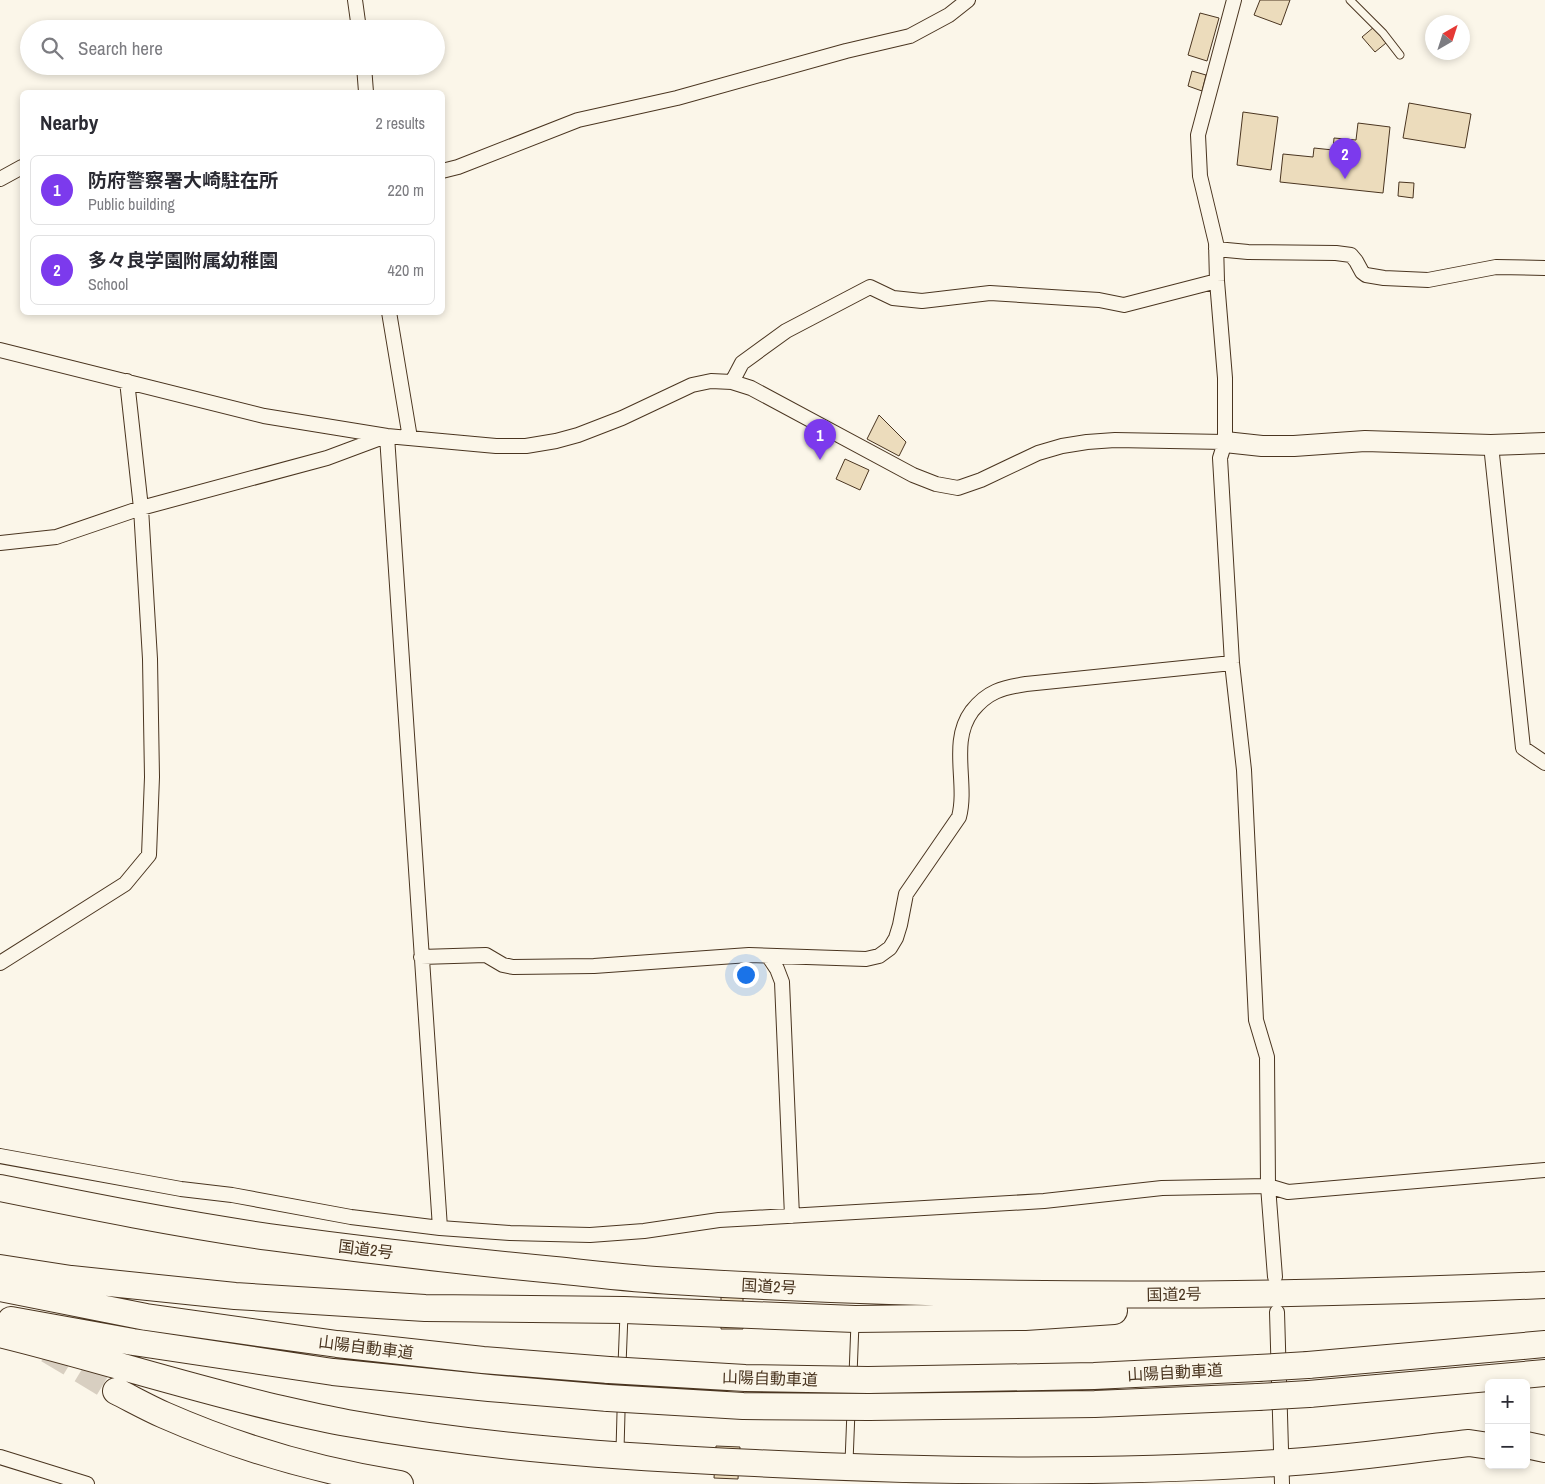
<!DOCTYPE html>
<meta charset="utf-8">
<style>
:root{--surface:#fff;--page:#f2f2f3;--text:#2b2b33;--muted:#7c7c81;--line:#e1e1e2;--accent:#7c3aed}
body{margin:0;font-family:"Archivo Narrow","Noto Sans JP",sans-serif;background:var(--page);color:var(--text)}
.controls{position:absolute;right:15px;bottom:15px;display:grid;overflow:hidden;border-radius:8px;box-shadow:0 2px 8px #0003}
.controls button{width:45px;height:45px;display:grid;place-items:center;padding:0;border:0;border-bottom:1px solid var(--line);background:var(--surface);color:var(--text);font:25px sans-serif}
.compass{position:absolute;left:1425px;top:15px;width:45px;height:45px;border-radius:50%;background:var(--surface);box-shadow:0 2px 8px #0003;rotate:39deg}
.you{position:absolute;left:745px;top:974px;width:18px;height:18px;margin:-12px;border:4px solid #fff;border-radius:50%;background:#1a73e8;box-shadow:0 0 0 8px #1a73e833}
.badge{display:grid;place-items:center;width:32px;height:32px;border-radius:50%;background:var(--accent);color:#fff;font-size:16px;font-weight:700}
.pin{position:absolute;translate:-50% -41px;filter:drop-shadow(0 1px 2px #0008)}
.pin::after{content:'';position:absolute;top:26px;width:18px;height:15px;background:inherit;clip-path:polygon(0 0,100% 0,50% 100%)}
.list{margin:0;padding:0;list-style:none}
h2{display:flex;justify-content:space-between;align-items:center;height:65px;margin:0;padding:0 20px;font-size:21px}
h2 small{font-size:16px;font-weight:400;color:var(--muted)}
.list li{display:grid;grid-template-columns:32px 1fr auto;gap:15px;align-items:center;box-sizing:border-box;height:70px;margin:0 10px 10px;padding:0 10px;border:1px solid var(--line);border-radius:8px}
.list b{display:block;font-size:19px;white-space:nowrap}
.list p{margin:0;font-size:16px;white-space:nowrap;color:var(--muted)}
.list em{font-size:16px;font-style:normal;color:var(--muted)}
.icon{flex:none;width:28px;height:28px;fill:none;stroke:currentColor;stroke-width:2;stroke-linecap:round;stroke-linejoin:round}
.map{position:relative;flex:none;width:1545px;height:1484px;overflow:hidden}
.search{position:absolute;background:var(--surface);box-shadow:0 2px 8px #0003;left:20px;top:20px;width:425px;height:55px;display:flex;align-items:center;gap:12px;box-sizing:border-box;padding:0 18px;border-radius:28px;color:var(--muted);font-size:19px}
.panel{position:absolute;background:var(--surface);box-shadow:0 2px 8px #0003;left:20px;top:90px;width:425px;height:225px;border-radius:8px}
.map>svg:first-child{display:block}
</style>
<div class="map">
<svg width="1545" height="1484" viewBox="0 0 1545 1484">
<rect width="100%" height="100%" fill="#fbf6e9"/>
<path fill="#ecdcbc" stroke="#4a3520" d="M 1260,0 L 1290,0 L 1281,25 L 1254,15 Z
M 1200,13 L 1219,18 L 1207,61 L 1188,55 Z
M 1374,27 L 1386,43 L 1375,52 L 1362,37 Z
M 1192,71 L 1206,75 L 1202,91 L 1188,86 Z
M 1409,103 L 1471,114 L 1465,148 L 1403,138 Z
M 1243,112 L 1278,117 L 1271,170 L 1237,165 Z
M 1358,123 L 1390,127 L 1383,193 L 1280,182 L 1283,154 L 1313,157 L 1314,148 L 1333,150 L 1334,138 L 1356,140 Z
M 1399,182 L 1414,183 L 1413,198 L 1398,196 Z
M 879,415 L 906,442 L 899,456 L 867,439 Z
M 845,459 L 869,470 L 860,490 L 836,479 Z
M 721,1296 L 743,1296 L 743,1329 L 721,1329 Z
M 716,1446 L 740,1447 L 738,1479 L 714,1478 Z"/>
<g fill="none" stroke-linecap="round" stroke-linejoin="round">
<path stroke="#d8cfc1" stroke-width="26" stroke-dasharray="26 13" stroke-linecap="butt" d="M 48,1350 L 116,1391"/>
<defs>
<path id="lane" d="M 1350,0 L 1383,33 L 1400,55
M 622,1365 L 624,1314
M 853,1375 L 855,1323
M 620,1450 L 622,1376
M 849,1462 L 851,1411"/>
<path id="street" d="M 355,0 L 359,29
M 1234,0 L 1198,135 L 1200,176 L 1216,243 L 1217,281 L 1225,378 L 1225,442 L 1220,458 L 1232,663 L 1244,770 L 1256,1020 L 1267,1057 L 1268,1186 L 1275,1277
M 364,66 L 366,92
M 442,171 L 458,167 L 578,120 L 677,98 L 846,51 L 910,36 L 949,15 L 968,0
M 0,179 L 22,167
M 1216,249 L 1248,252 L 1336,253 L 1351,255 L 1356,261 L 1362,272 L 1366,275 L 1384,278 L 1428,280 L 1496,267 L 1545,268
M 389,312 L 410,438
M 0,350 L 264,416 L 387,436 L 496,446 L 526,446 L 556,441 L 578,435 L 622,418 L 692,385 L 711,381 L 732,382 L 751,388 L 913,475 L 936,484 L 958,488 L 981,480 L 1038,453 L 1062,446 L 1087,442 L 1115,440 L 1225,442
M 732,382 L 742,363 L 786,331 L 870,287 L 893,298 L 922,301 L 990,293 L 1099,300 L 1124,305 L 1217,281
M 387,436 L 440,1228
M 1491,445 L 1523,748 L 1545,763
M 0,543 L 56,537 L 141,508 L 327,458 L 386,436
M 421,957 L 486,955 L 503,965 L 513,967 L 594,966 L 749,955 L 866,959 L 879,956 L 890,948 L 896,938 L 900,925 L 906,894 L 959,817 C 968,783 949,742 972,711 C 988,691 1002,688 1026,684 L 1232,663
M 769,957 L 777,969 L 782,982 L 792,1216
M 0,963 L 125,884 L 149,855 L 152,777 L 150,659 L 141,508 L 127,381
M 0,1156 L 181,1189 L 232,1195 L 351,1217 L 440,1228 L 510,1233 L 590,1235 L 644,1231 L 719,1220 L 1044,1201 L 1162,1188 L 1268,1186 L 1288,1192 L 1545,1170
M 1277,1312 L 1282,1484
M 0,1457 L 87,1484"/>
<path id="secondary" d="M 1225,442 L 1262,446 L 1294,446 L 1365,441 L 1491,445 L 1545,443"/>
<path id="highway" d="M 0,1188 C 89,1206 179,1224 269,1237 C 364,1250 460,1261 555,1270 C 594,1274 633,1279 672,1281 C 962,1299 1254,1298 1545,1285
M 0,1268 L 71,1279 L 235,1296 L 425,1308 L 624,1310 L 855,1319 L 1025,1317 L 1114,1311
M 0,1288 L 146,1317 L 337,1344 L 483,1360 L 609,1370
M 11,1320 L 133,1342 L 333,1372 L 489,1388 L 608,1398
M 0,1334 C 94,1357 186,1387 281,1409 C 303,1414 325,1419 347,1423 C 481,1447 618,1457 755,1463 C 928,1472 1103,1474 1276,1463 C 1341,1460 1405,1450 1469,1443 L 1489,1446
M 1308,1365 L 1545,1344
M 868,1380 L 1094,1376 L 1258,1368
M 116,1391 C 132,1399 148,1408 164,1415 C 239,1448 319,1471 400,1484
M 1309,1394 L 1545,1373
M 869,1407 L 1095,1404 L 1258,1397
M 1526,1445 L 1545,1449"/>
</defs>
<use href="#lane" stroke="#4a3520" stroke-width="9"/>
<use href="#street" stroke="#4a3520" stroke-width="16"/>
<use href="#secondary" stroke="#4a3520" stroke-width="22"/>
<use href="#highway" stroke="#4a3520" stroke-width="28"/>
<use href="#lane" stroke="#fbf6e9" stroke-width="7"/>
<use href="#street" stroke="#fbf6e9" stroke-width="14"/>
<use href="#secondary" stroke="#fbf6e9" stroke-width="20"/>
<use href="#highway" stroke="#fbf6e9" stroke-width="26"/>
<defs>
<path id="highway-bridge" d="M 1258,1368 L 1308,1365
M 609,1370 L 745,1378 L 868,1380
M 1258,1397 L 1309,1394
M 608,1398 L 743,1406 L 869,1407"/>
</defs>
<use href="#highway-bridge" stroke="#4a3520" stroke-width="28" stroke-linecap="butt"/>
<use href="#highway-bridge" stroke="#fbf6e9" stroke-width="26"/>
</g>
<g text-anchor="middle" stroke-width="4" stroke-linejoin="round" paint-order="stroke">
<g font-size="16" fill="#4a3520" stroke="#fbf6e9">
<text transform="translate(366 1249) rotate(7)" y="6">国道2号</text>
<text transform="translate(769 1286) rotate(3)" y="6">国道2号</text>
<text transform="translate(1174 1294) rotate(-1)" y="6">国道2号</text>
<text transform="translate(366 1347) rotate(7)" y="6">山陽自動車道</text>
<text transform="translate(1175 1372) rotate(-3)" y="6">山陽自動車道</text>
<text transform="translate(770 1378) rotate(2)" y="6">山陽自動車道</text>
</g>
</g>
</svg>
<div class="controls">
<button>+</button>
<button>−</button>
</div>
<svg class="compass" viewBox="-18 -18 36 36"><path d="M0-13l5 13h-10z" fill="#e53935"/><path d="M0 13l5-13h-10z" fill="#7c7c81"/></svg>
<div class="you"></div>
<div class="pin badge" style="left:820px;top:460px">1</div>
<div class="pin badge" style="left:1345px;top:179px">2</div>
<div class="search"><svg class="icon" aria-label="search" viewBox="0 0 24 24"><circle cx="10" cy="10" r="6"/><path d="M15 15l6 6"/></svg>Search here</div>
<section class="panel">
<h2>Nearby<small>2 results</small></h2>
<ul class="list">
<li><span class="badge">1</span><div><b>防府警察署大崎駐在所</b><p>Public building</p></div><em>220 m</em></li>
<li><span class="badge">2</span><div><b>多々良学園附属幼稚園</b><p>School</p></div><em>420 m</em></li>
</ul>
</section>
</div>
